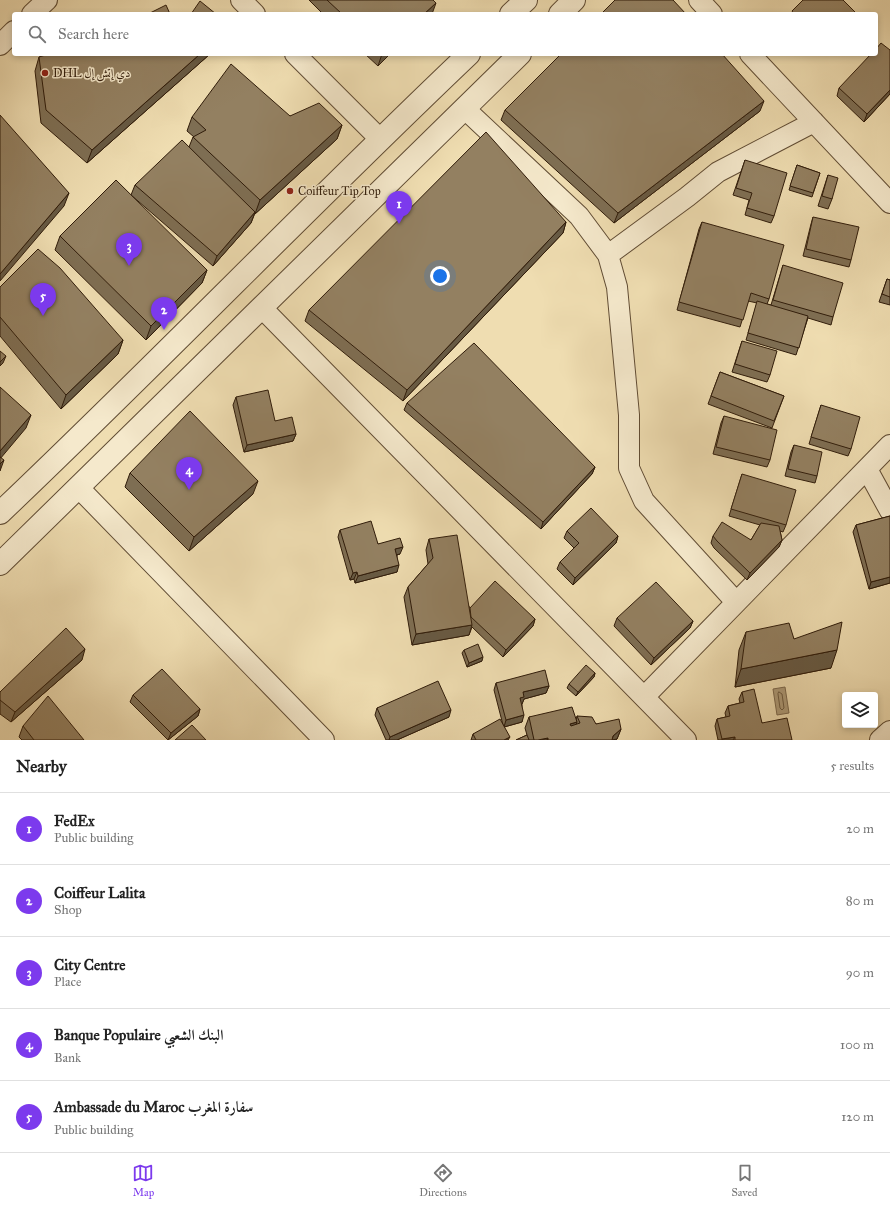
<!DOCTYPE html>
<meta charset="utf-8">
<style>
:root{--surface:#fff;--page:#f6f6f6;--text:#222;--muted:#767676;--line:#e0e0e0;--accent:#7c3aed}
body{margin:0;font-family:"IM FELL Great Primer",Amiri,serif;background:var(--page);color:var(--text)}
.controls{position:absolute;right:12px;bottom:12px;display:grid;overflow:hidden;border-radius:4px;box-shadow:0 2px 6px #0003}
.controls button{width:36px;height:36px;display:grid;place-items:center;padding:0;border:0;border-bottom:1px solid var(--line);background:var(--surface);color:var(--text);font:20px sans-serif}
.you{position:absolute;left:440px;top:276px;width:14px;height:14px;margin:-10px;border:3px solid #fff;border-radius:50%;background:#1a73e8;box-shadow:0 0 0 6px #1a73e833}
.badge{display:grid;place-items:center;width:26px;height:26px;border-radius:50%;background:var(--accent);color:#fff;font-size:13px;font-weight:700}
.pin{position:absolute;translate:-50% -33px;filter:drop-shadow(0 1px 2px #0008)}
.pin::after{content:'';position:absolute;top:21px;width:14px;height:12px;background:inherit;clip-path:polygon(0 0,100% 0,50% 100%)}
.list{margin:0;padding:0;list-style:none}
h2{display:flex;justify-content:space-between;align-items:center;height:52px;margin:0;padding:0 16px;font-size:17px}
h2 small{font-size:13px;font-weight:400;color:var(--muted)}
.list li{display:grid;grid-template-columns:26px 1fr auto;gap:12px;align-items:center;box-sizing:border-box;height:72px;padding:0 16px;border-top:1px solid var(--line)}
.list b{display:block;font-size:15px;white-space:nowrap}
.list p{margin:0;font-size:13px;white-space:nowrap;color:var(--muted)}
.list em{font-size:13px;font-style:normal;color:var(--muted)}
.icon{flex:none;width:22px;height:22px;fill:none;stroke:currentColor;stroke-width:2;stroke-linecap:round;stroke-linejoin:round}
.map{position:relative;flex:none;width:890px;height:740px;overflow:hidden}
.search{position:absolute;background:var(--surface);box-shadow:0 2px 6px #0003;left:12px;right:12px;top:12px;height:44px;display:flex;align-items:center;gap:10px;box-sizing:border-box;padding:0 14px;border-radius:4px;color:var(--muted);font-size:15px}
.sheet{height:412px;background:var(--surface)}
nav{display:flex;justify-content:space-around;align-items:center;box-sizing:border-box;height:56px;border-top:1px solid var(--line);background:var(--surface);font-size:11px;color:var(--muted)}
nav a{display:grid;justify-items:center;gap:2px}
nav .on{color:var(--accent)}
.map>svg:first-child{display:block}
</style>
<div class="map">
<svg width="890" height="740" viewBox="0 0 890 740">
<rect width="100%" height="100%" fill="#efddb1"/>
<filter id="stains"><feTurbulence type="fractalNoise" baseFrequency=".005" numOctaves="4"/><feColorMatrix values="0 0 0 0 .2 0 0 0 0 .09 0 0 0 0 .02 0 0 0 .5 -.17"/></filter>
<radialGradient id="worn" r=".72"><stop offset=".6" stop-color="#630" stop-opacity="0"/><stop offset="1" stop-color="#630" stop-opacity=".3"/></radialGradient>
<path fill="#ae9b78" stroke="#7c684c" d="M 785,687 L 789,713 L 777,715 L 773,689 Z"/>
<g fill="none" stroke-linecap="round" stroke-linejoin="round">
<path stroke="#6f5c41" stroke-width="1" d="M 779,692 L 782,694 L 784,708 L 782,710 L 780,708 L 778,694 Z"/>
<defs>
<path id="minor" d="M 241,0 L 255,14
M 699,0 L 712,14
M 32,14 L 47,0
M 0,45 L 14,31
M 295,54 L 380,139
M 750,54 L 890,203
M 465,109 L 579,216 L 608,255 L 617,287 L 629,415 L 629,468 L 644,501 L 736,602
M 608,255 L 687,197 L 718,172 L 814,122
M 262,308 L 686,740
M 867,469 L 890,511
M 78,487 L 324,740
M 644,697 L 890,445
M 880,740 L 890,731"/>
<path id="tertiary" d="M 511,14 L 526,0
M 560,14 L 574,0
M 0,513 C 159,362 310,205 469,54
M 0,564 L 520,54"/>
</defs>
<use href="#minor" stroke="#604c34" stroke-width="22"/>
<use href="#tertiary" stroke="#604c34" stroke-width="24"/>
<use href="#minor" stroke="#f5e9cc" stroke-width="20"/>
<use href="#tertiary" stroke="#f5e9cc" stroke-width="22"/>
</g>
<path fill="#7e6e53" stroke="#301c0a" d="M 309,0 L 433,0 L 432,14 L 323,14 Z
M 210,54 L 87,163 L 41,123 L 35,71 L 39,57 Z
M 365,54 L 390,54 L 378,66 Z
M 839,88 L 890,94 L 864,122 L 837,96 Z
M 505,110 L 760,111 L 614,223 L 501,120 Z
M 290,116 L 342,125 L 337,139 L 255,214 L 255,213 L 251,223 L 213,266 L 131,195 L 135,185 L 189,147 L 193,137 L 194,137 L 187,131 L 192,117 Z
M 745,160 L 774,216 L 771,223 L 745,215 L 749,200 L 733,195 Z
M 797,165 L 820,173 L 812,197 L 789,190 Z
M 828,175 L 832,199 L 828,209 L 818,206 Z
M 813,217 L 851,260 L 849,267 L 803,256 L 811,224 Z
M 566,222 L 563,233 L 403,401 L 305,321 L 309,310 Z
M 702,222 L 769,299 L 767,304 L 771,305 L 783,265 L 833,317 L 831,325 L 808,318 L 796,355 L 746,340 L 757,303 L 748,301 L 740,327 L 677,310 L 699,229 Z
M 60,236 L 207,270 L 202,283 L 146,340 L 55,250 Z
M 887,279 L 890,280 L 890,305 L 879,302 Z
M 0,287 L 123,340 L 118,354 L 61,409 L 0,336 Z
M 742,341 L 770,375 L 767,382 L 732,372 Z
M 720,372 L 784,396 L 772,428 L 708,404 Z
M 236,397 L 296,434 L 293,441 L 244,452 L 233,405 Z
M 407,403 L 595,467 L 592,474 L 541,529 L 404,410 Z
M 821,405 L 851,449 L 848,456 L 809,444 Z
M 724,416 L 770,460 L 767,467 L 713,454 L 721,423 Z
M 794,445 L 817,476 L 815,483 L 785,476 L 791,452 Z
M 130,473 L 253,494 L 189,551 L 125,487 Z
M 742,474 L 786,525 L 783,532 L 780,531 L 782,540 L 779,547 L 747,580 L 714,548 L 711,543 L 713,536 L 751,540 L 760,525 L 729,516 Z
M 890,516 L 890,583 L 869,589 L 853,532 L 856,525 Z
M 340,530 L 378,544 L 400,554 L 397,555 L 397,572 L 355,583 L 354,579 L 350,580 L 338,537 Z
M 567,531 L 618,536 L 616,543 L 573,585 L 557,569 L 560,562 L 574,548 L 564,538 Z
M 429,539 L 470,608 L 535,619 L 533,626 L 503,657 L 472,627 L 469,635 L 412,645 L 404,597 L 408,587 L 428,564 L 426,550 Z
M 617,618 L 693,621 L 690,628 L 651,665 L 614,626 Z
M 746,632 L 794,639 L 831,668 L 735,687 L 739,650 Z
M 464,650 L 482,661 L 467,667 L 462,653 Z
M 82,660 L 11,722 L 0,714 L 0,692 Z
M 595,673 L 594,677 L 576,696 L 567,688 L 569,684 Z
M 496,683 L 549,686 L 546,693 L 524,699 L 522,704 L 522,722 L 504,727 L 508,740 L 471,740 L 473,734 L 503,725 L 494,690 Z
M 742,692 L 762,723 L 792,740 L 718,740 L 715,726 L 717,719 L 726,717 L 725,713 L 728,706 L 740,703 L 739,699 Z
M 133,695 L 200,709 L 198,716 L 168,740 L 130,702 Z
M 377,708 L 449,717 L 397,740 L 386,740 L 375,715 Z
M 577,716 L 596,724 L 621,729 L 617,739 L 616,740 L 516,740 L 527,735 L 525,728 L 529,717 L 576,720 Z
M 23,726 L 84,740 L 22,740 L 19,737 Z"/>
<path fill="#675a44" stroke="#301c0a" d="M 436,3 L 432,14 L 424,14 Z
M 200,54 L 210,54 L 87,163 L 92,150 Z
M 382,54 L 390,54 L 378,66 Z
M 890,90 L 890,94 L 864,122 L 867,114 Z
M 764,101 L 760,111 L 614,223 L 618,213 Z
M 342,125 L 337,139 L 255,214 L 260,200 Z
M 69,193 L 64,206 L 0,281 L 0,274 Z
M 255,212 L 251,223 L 213,266 L 217,256 Z
M 566,222 L 563,233 L 403,401 L 407,390 Z
M 207,270 L 202,283 L 146,340 L 151,326 Z
M 123,340 L 118,354 L 61,409 L 66,395 Z
M 6,356 L 3,363 L 0,366 L 0,362 Z
M 31,415 L 26,428 L 0,459 L 0,451 Z
M 296,434 L 293,441 L 244,452 L 247,445 Z
M 4,460 L 0,471 L 0,464 Z
M 595,467 L 592,474 L 541,529 L 543,522 Z
M 258,481 L 253,494 L 189,551 L 194,537 Z
M 618,536 L 616,543 L 573,585 L 575,578 Z
M 782,540 L 779,547 L 747,580 L 750,573 Z
M 403,547 L 400,554 L 392,556 L 395,549 Z
M 399,565 L 397,572 L 355,583 L 358,576 Z
M 357,572 L 354,579 L 350,580 L 353,573 Z
M 890,577 L 890,583 L 869,589 L 871,582 Z
M 535,619 L 533,626 L 503,657 L 506,650 Z
M 693,621 L 690,628 L 651,665 L 654,658 Z
M 472,625 L 469,635 L 412,645 L 416,634 Z
M 85,649 L 82,660 L 11,722 L 15,712 Z
M 837,650 L 831,668 L 735,687 L 741,669 Z
M 483,657 L 482,661 L 467,667 L 469,663 Z
M 595,673 L 594,677 L 576,696 L 578,692 Z
M 549,686 L 546,693 L 524,699 L 522,704 L 517,706 L 523,692 Z
M 200,709 L 198,716 L 168,740 L 171,733 Z
M 451,710 L 449,717 L 397,740 L 389,740 L 390,737 Z
M 524,715 L 522,722 L 504,727 L 506,720 Z
M 577,722 L 573,732 L 570,724 Z
M 621,729 L 617,739 L 612,740 L 613,736 Z
M 510,737 L 508,740 L 504,740 Z
M 735,737 L 733,740 L 722,740 L 722,739 Z
M 548,738 L 547,740 L 538,740 Z"/>
<path fill="#938061" stroke="#301c0a" d="M 327,0 L 433,0 L 436,3 L 424,14 L 342,14 Z
M 615,0 L 673,0 L 686,14 L 601,14 Z
M 803,0 L 843,0 L 855,12 L 853,14 L 794,14 L 792,11 Z
M 200,1 L 216,14 L 191,14 Z
M 166,5 L 170,14 L 148,14 Z
M 881,43 L 890,50 L 890,90 L 867,114 L 839,88 L 871,54 L 876,54 L 876,49 Z
M 49,54 L 200,54 L 92,150 L 46,110 L 39,57 Z
M 561,54 L 722,54 L 764,101 L 618,213 L 505,110 Z
M 231,64 L 290,116 L 319,103 L 342,125 L 260,200 L 193,137 L 206,130 L 192,117 Z
M 0,115 L 69,193 L 0,274 Z
M 486,132 L 566,222 L 407,390 L 309,310 Z
M 182,140 L 255,212 L 217,256 L 135,185 Z
M 745,160 L 787,173 L 774,216 L 747,208 L 752,193 L 736,188 Z
M 797,165 L 820,173 L 813,193 L 790,186 Z
M 828,175 L 838,178 L 832,199 L 822,196 Z
M 116,180 L 207,270 L 151,326 L 60,236 Z
M 813,217 L 859,227 L 851,260 L 806,249 Z
M 702,222 L 784,245 L 769,299 L 751,293 L 743,320 L 679,302 Z
M 38,249 L 60,268 L 123,340 L 66,395 L 0,317 L 0,287 Z
M 783,265 L 843,283 L 833,317 L 773,300 Z
M 887,279 L 890,280 L 890,297 L 882,294 Z
M 757,301 L 808,316 L 799,348 L 748,333 Z
M 742,341 L 777,351 L 770,375 L 735,364 Z
M 474,343 L 595,467 L 543,522 L 407,403 Z
M 0,351 L 6,356 L 0,362 Z
M 720,372 L 784,396 L 774,421 L 711,396 Z
M 0,387 L 31,415 L 0,451 Z
M 268,390 L 275,421 L 292,417 L 296,434 L 247,445 L 236,397 Z
M 821,405 L 860,417 L 851,449 L 811,437 Z
M 190,411 L 258,481 L 194,537 L 130,473 Z
M 724,416 L 777,430 L 770,460 L 716,447 Z
M 794,445 L 822,452 L 817,476 L 788,469 Z
M 0,457 L 4,460 L 0,464 Z
M 742,474 L 796,490 L 786,525 L 731,509 Z
M 591,508 L 618,536 L 575,578 L 560,562 L 579,543 L 567,531 Z
M 890,516 L 890,577 L 871,582 L 856,525 Z
M 371,521 L 378,544 L 400,538 L 403,547 L 395,549 L 399,565 L 358,576 L 357,572 L 353,573 L 340,530 Z
M 722,522 L 751,540 L 761,523 L 779,526 L 782,540 L 750,573 L 717,541 L 713,536 Z
M 457,535 L 472,625 L 416,634 L 408,587 L 433,558 L 429,539 Z
M 495,581 L 535,619 L 506,650 L 471,617 L 470,608 Z
M 656,582 L 693,621 L 654,658 L 617,618 Z
M 842,622 L 837,650 L 741,669 L 746,632 L 789,623 L 794,639 Z
M 66,628 L 85,649 L 15,712 L 0,700 L 0,692 Z
M 478,644 L 483,657 L 469,663 L 464,650 Z
M 586,665 L 595,673 L 578,692 L 569,684 Z
M 162,669 L 200,709 L 171,733 L 133,695 Z
M 545,670 L 549,686 L 523,692 L 524,697 L 520,698 L 524,715 L 506,720 L 496,683 Z
M 438,681 L 451,710 L 390,737 L 377,708 Z
M 754,689 L 762,723 L 787,718 L 792,740 L 735,740 L 735,737 L 722,739 L 717,719 L 730,716 L 728,706 L 744,702 L 742,692 Z
M 48,696 L 84,740 L 34,740 L 23,726 Z
M 572,707 L 577,722 L 570,724 L 571,726 L 580,723 L 577,716 L 592,717 L 596,724 L 619,719 L 621,729 L 613,736 L 612,740 L 548,740 L 548,738 L 538,740 L 534,740 L 529,717 Z
M 500,719 L 510,737 L 504,740 L 476,740 L 473,734 Z
M 192,725 L 206,740 L 175,740 Z
M 527,735 L 529,740 L 516,740 Z"/>
<g fill="#8f2418" stroke="#f5e9cc" stroke-width="1.5">
<circle cx="45" cy="73" r="4"/>
<circle cx="290" cy="191" r="4"/>
</g>
<g text-anchor="middle" stroke-width="3" stroke-linejoin="round" paint-order="stroke">
<g font-size="12" fill="#301c0a" stroke="#f5e9cc" text-anchor="start">
<text x="53" y="77">DHL دي إتش إل</text>
<text x="298" y="195">Coiffeur Tip Top</text>
</g>
</g>
<rect width="100%" height="100%" filter="url(#stains)"/>
<rect width="100%" height="100%" fill="url(#worn)"/>
</svg>
<div class="controls">
<button><svg class="icon" aria-label="layers" viewBox="0 0 24 24"><path d="M12 4l9 5-9 5-9-5zM3 14l9 5 9-5"/></svg></button>
</div>
<div class="you"></div>
<div class="pin badge" style="left:399px;top:224px">1</div>
<div class="pin badge" style="left:164px;top:330px">2</div>
<div class="pin badge" style="left:129px;top:266px">3</div>
<div class="pin badge" style="left:189px;top:490px">4</div>
<div class="pin badge" style="left:43px;top:316px">5</div>
<div class="search"><svg class="icon" aria-label="search" viewBox="0 0 24 24"><circle cx="10" cy="10" r="6"/><path d="M15 15l6 6"/></svg>Search here</div>
</div>
<section class="sheet">
<h2>Nearby<small>5 results</small></h2>
<ul class="list">
<li><span class="badge">1</span><div><b>FedEx</b><p>Public building</p></div><em>20 m</em></li>
<li><span class="badge">2</span><div><b>Coiffeur Lalita</b><p>Shop</p></div><em>80 m</em></li>
<li><span class="badge">3</span><div><b>City Centre</b><p>Place</p></div><em>90 m</em></li>
<li><span class="badge">4</span><div><b>Banque Populaire البنك الشعبي</b><p>Bank</p></div><em>100 m</em></li>
<li><span class="badge">5</span><div><b>Ambassade du Maroc سفارة المغرب</b><p>Public building</p></div><em>120 m</em></li>
</ul>
</section>
<nav>
<a class="on"><svg class="icon" aria-label="map" viewBox="0 0 24 24"><path d="M3 6l6-2 6 2 6-2v14l-6 2-6-2-6 2zM9 4v14M15 6v14"/></svg>Map</a>
<a><svg class="icon" aria-label="directions" viewBox="0 0 24 24"><path d="M12 3l9 9-9 9-9-9zM9 14v-3h6M13 9l2 2-2 2"/></svg>Directions</a>
<a><svg class="icon" aria-label="saved" viewBox="0 0 24 24"><path d="M7 4h10v16l-5-4-5 4z"/></svg>Saved</a>
</nav>
